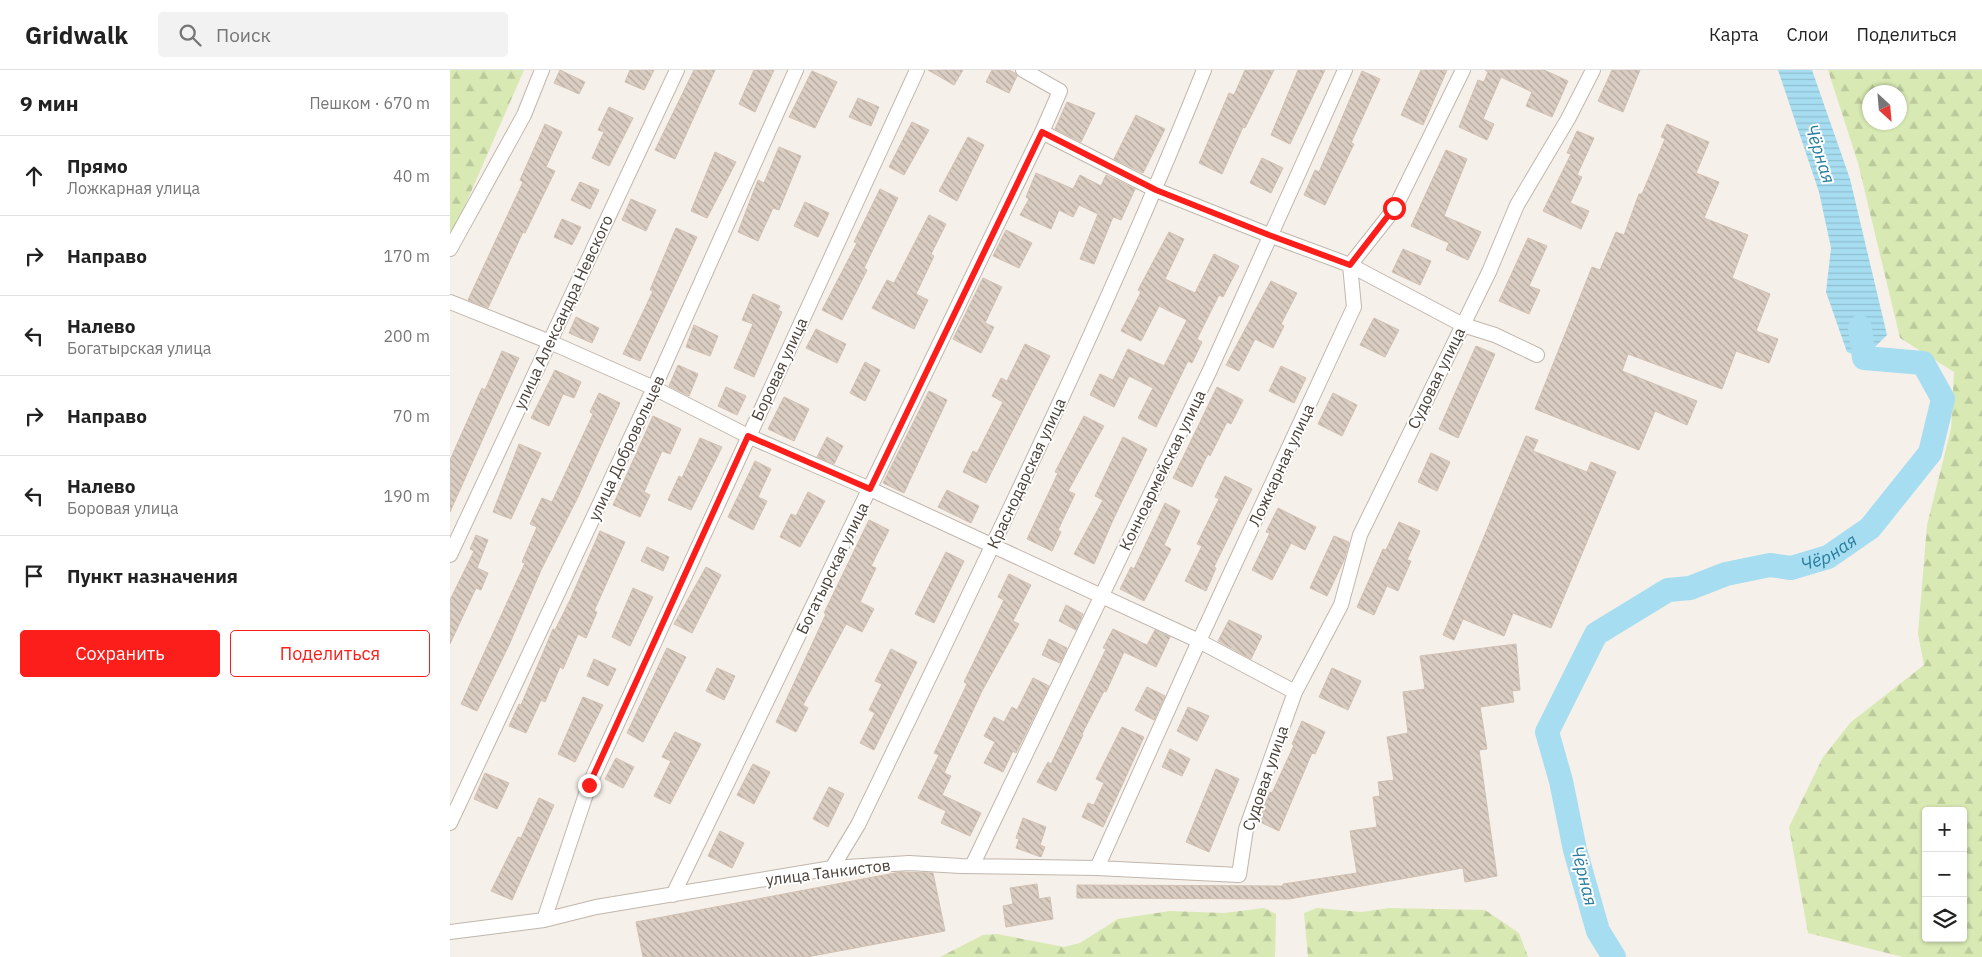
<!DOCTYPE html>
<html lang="ru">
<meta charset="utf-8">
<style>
:root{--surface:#fff;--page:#f2f2f2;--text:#222;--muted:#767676;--line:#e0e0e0;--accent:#fb1e1b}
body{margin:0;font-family:"IBM Plex Sans",sans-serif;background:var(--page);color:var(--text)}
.controls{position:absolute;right:15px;bottom:15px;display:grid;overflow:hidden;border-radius:5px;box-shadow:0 1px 4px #0004}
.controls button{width:45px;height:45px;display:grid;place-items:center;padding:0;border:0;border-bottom:1px solid var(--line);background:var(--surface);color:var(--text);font:25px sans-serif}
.compass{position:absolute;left:1412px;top:15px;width:45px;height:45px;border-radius:50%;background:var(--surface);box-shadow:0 1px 4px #0004;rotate:154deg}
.stop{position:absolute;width:15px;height:15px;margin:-11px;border:4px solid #fb1e1b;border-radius:50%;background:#fff}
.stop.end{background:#fb1e1b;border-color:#fff;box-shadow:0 1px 5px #0008}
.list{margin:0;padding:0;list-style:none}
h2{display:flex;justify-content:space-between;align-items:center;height:65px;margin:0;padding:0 20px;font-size:21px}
h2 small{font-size:16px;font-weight:400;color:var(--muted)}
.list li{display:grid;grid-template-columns:32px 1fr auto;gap:15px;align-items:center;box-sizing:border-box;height:80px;padding:0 20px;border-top:1px solid var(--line)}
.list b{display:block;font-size:19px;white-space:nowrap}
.list p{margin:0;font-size:16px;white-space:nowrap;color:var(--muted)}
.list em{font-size:16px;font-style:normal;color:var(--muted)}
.actions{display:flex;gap:10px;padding:15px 20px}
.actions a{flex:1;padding:11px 0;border:1px solid var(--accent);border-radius:5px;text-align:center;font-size:18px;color:var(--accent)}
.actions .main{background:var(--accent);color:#fff}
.icon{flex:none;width:28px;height:28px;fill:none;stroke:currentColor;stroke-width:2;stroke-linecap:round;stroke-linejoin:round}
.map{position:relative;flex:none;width:1532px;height:887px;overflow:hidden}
header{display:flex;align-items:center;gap:30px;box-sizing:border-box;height:70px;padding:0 25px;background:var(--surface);border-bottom:1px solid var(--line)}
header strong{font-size:24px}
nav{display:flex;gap:28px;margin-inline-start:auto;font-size:18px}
.search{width:350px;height:45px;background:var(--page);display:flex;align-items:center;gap:12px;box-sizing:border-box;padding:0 18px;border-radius:5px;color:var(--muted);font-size:19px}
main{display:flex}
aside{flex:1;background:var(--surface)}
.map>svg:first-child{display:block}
</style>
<header>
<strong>Gridwalk</strong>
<div class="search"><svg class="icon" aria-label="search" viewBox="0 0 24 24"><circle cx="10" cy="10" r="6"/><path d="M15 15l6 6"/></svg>Поиск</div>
<nav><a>Карта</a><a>Слои</a><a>Поделиться</a></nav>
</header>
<main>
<aside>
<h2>9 мин<small>Пешком · 670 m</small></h2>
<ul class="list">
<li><svg class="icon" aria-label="ahead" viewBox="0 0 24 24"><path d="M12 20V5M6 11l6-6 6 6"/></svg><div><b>Прямо</b><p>Ложкарная улица</p></div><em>40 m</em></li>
<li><svg class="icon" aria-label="right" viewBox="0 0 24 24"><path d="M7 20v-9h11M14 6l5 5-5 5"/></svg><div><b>Направо</b></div><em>170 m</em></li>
<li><svg class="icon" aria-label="left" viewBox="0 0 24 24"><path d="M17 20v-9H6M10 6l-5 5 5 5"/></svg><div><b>Налево</b><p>Богатырская улица</p></div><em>200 m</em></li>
<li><svg class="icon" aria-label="right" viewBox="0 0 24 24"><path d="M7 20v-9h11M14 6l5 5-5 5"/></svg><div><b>Направо</b></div><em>70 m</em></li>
<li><svg class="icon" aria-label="left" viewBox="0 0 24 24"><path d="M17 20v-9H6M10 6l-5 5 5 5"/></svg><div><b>Налево</b><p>Боровая улица</p></div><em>190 m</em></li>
<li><svg class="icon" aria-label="arrive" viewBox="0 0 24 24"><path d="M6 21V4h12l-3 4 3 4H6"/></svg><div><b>Пункт назначения</b></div></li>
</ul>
<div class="actions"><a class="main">Сохранить</a><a>Поделиться</a></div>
</aside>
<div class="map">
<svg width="1532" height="887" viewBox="0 0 1532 887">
<defs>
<pattern id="forest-firs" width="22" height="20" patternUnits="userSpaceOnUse" patternTransform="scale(1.25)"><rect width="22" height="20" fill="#d8e9b3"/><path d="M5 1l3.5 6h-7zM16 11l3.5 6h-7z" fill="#bbc99b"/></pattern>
<pattern id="water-rules" width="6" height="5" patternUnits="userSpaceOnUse" patternTransform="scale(1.25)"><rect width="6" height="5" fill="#a6ddf1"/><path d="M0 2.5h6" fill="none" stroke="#90bfcf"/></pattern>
<pattern id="building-back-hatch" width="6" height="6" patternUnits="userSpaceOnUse" patternTransform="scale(1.25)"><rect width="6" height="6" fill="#dacdc2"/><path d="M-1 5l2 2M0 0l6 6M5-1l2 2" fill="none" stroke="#b3a89f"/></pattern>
</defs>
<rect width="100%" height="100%" fill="#f5f0ea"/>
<path fill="url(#forest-firs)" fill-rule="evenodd" d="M 0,0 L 74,0 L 0,170 Z
M 1378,0 L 1532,0 L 1532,887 L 1453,887 L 1358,863 L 1339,757 L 1373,687 L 1401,652 L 1474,595 L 1468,564 L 1477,455 L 1501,359 L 1504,302 L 1450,268 L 1408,93 ZM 1450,22 L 1450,52 L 1420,52 L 1420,22 ZM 1476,741 L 1513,741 L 1513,868 L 1476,868 Z
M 814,838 L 826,844 L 825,887 L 490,887 L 533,865 L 547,864 L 614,877 L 630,873 L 668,849 L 720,841 L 774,843 Z
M 867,838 L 912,842 L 939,838 L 1035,840 L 1069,863 L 1078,887 L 858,887 L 854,843 Z"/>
<path fill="url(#water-rules)" d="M 1328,0 L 1362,0 L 1400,109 L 1437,265 L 1414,288 L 1397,282 L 1376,222 L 1381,178 L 1369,122 Z"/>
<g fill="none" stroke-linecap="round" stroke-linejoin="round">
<path stroke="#a6ddf1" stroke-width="24" id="s1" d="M 1164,887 L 1148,861 L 1125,780 L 1111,711 L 1097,662 L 1146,564 L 1218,520 L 1240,518 L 1276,504 L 1320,495 L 1341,498 L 1378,487 L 1420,458 L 1480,383 L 1493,329 L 1473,293 L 1414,288 L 1410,257"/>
</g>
<path fill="url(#building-back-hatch)" stroke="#d2c1b2" d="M 110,0 L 135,12 L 129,24 L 104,13 Z
M 180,0 L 204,0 L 194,20 L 175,12 Z
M 244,0 L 265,0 L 225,89 L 205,80 Z
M 304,0 L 324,0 L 305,42 L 289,34 Z
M 478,0 L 513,0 L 504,15 Z
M 542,0 L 559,0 L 565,3 L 567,6 L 559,23 L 536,12 Z
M 795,0 L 824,0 L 795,58 L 793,57 L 772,104 L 749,93 L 779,23 L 784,25 Z
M 848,0 L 875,0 L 840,74 L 821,65 Z
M 971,0 L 997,0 L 973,55 L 951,45 Z
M 1035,0 L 1094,0 L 1118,11 L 1102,47 L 1076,36 L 1082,22 L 1051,7 L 1033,49 L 1044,54 L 1037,70 L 1009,57 L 1028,10 L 1034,12 L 1038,2 Z
M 1162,0 L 1190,0 L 1173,42 L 1148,31 Z
M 362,1 L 387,12 L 365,58 L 339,47 Z
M 912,1 L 930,9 L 901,73 L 904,74 L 875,135 L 854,125 L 865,100 L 869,102 Z
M 408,28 L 429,37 L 421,56 L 399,47 Z
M 617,32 L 645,43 L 631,72 L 605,59 Z
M 159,37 L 183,48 L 159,96 L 142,88 L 154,62 L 148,60 Z
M 686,45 L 715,59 L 693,103 L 664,89 Z
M 462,52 L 479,60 L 454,105 L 439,97 Z
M 95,54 L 112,62 L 96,97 L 105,101 L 75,163 L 73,162 L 38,238 L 18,230 L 73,112 L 70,110 Z
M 1217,54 L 1259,72 L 1246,103 L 1269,112 L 1254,148 L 1298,165 L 1282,208 L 1320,224 L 1306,261 L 1328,269 L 1319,293 L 1286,281 L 1272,319 L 1178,284 L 1172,301 L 1247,331 L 1237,355 L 1205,341 L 1189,380 L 1085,339 L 1142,197 L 1150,200 L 1166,162 L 1174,165 L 1189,124 L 1192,124 L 1215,69 L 1211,67 Z
M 1127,61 L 1144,68 L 1127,105 L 1132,107 L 1120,133 L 1139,141 L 1131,159 L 1093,141 L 1121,84 L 1117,83 Z
M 518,67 L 534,75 L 507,131 L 489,121 Z
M 329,77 L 351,86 L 329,140 L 323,138 L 308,171 L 288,162 L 308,110 L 314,113 Z
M 996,80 L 1017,89 L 994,146 L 1031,162 L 1018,190 L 996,180 L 999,173 L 961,156 Z
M 265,82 L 286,92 L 257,148 L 241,141 Z
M 812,88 L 833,98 L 821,123 L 800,113 Z
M 586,103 L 623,119 L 630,105 L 651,116 L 656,105 L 685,119 L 671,150 L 663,147 L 644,194 L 630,189 L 648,144 L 629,135 L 623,147 L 609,140 L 601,159 L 570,145 L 579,129 L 576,127 Z
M 130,112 L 149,120 L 140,139 L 121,130 Z
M 430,119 L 448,128 L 414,198 L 417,200 L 392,250 L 372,240 L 407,173 L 404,172 Z
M 181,129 L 206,140 L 196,161 L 172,150 Z
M 355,132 L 379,143 L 368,167 L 344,156 Z
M 479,145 L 496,154 L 481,184 L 484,186 L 466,224 L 478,230 L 464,259 L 422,238 L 437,210 L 444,213 Z
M 112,149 L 131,157 L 122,175 L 104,167 Z
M 226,158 L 247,167 L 190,291 L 173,284 L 203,221 L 200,220 Z
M 556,160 L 582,173 L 569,198 L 543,186 Z
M 719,162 L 734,169 L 715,209 L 745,223 L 764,184 L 789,196 L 773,227 L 769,225 L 747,269 L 752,272 L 742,293 L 738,291 L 706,357 L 688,348 L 703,318 L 679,306 L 664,337 L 640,325 L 650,304 L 663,310 L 678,279 L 714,296 L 737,250 L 709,236 L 691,271 L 671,261 L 691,222 L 688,220 Z
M 1078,168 L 1097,176 L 1079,216 L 1090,220 L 1079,244 L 1049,231 Z
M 953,179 L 981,191 L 970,215 L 942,202 Z
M 533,208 L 552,217 L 535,253 L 544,257 L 531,283 L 503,269 Z
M 821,211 L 847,223 L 831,254 L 834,256 L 823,278 L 805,269 L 789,301 L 776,295 Z
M 303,224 L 330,236 L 328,240 L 332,242 L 304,307 L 284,298 L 303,254 L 292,250 Z
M 126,247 L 149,258 L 142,273 L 119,263 Z
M 924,248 L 949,260 L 935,287 L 910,275 Z
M 244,255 L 268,266 L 260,286 L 236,277 Z
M 366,259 L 396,274 L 387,293 L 356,278 Z
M 575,274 L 600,286 L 536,413 L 513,402 L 523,381 L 527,383 L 553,332 L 542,326 L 551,308 L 557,311 Z
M 1026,276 L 1045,284 L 1008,368 L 989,359 Z
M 52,281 L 69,288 L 0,442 L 0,390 L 32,318 L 35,320 Z
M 415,292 L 430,300 L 415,331 L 400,323 Z
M 228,295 L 248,304 L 239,326 L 219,316 Z
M 831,296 L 856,308 L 844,333 L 819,321 Z
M 105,300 L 131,312 L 124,328 L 113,324 L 99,356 L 81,348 Z
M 276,317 L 296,326 L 287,345 L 268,336 Z
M 767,317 L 793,330 L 781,354 L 777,352 L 760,386 L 758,384 L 742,417 L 723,408 Z
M 479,321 L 497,330 L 454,423 L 433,413 Z
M 149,323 L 170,333 L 128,427 L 91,500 L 59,575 L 27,641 L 11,634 L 75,493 L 72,492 L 87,457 L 80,454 L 92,428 L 102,432 L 143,344 L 140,342 Z
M 883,323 L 907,335 L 892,366 L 868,354 Z
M 334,327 L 359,339 L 344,371 L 318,359 Z
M 203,346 L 231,359 L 220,384 L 212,381 L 194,422 L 200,425 L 190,447 L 163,435 Z
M 634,346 L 654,356 L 618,421 L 625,424 L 608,460 L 611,462 L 602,481 L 577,469 L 608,403 L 605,402 Z
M 1076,366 L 1088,370 L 1083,381 L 1137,402 L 1141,392 L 1166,402 L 1101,558 L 1063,543 L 1054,566 L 1013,549 L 1004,570 L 993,565 Z
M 377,367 L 393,376 L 384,394 L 367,387 Z
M 673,367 L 697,379 L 663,450 L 644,494 L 624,484 L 653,430 L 645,426 Z
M 250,368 L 272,377 L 241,440 L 218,430 L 229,406 L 232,408 Z
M 69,374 L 91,383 L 61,449 L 43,442 Z
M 981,383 L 1000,392 L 987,421 L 968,412 Z
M 305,391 L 321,399 L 308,427 L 317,431 L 303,460 L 278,447 Z
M 775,406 L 802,419 L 764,497 L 766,498 L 756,521 L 735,511 L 752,476 L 747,474 L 769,429 L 765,427 Z
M 497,420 L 529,436 L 521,453 L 488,437 Z
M 358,422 L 375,431 L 350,477 L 330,467 L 341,444 L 346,446 Z
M 715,433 L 730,441 L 714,475 L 721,479 L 694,531 L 670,519 L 681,497 L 684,499 Z
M 828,438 L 866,457 L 855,480 L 841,473 L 822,510 L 802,500 L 820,463 L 816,462 Z
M 419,450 L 439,460 L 421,496 L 426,498 L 410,532 L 424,539 L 412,562 L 396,554 L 353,635 L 358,638 L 346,662 L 326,652 L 376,544 L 374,543 Z
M 949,452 L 970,461 L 957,490 L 961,491 L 948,521 L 937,516 L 924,545 L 907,537 L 933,479 L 936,480 Z
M 150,461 L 175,472 L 144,541 L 147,542 L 136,568 L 128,564 L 113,599 L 110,597 L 95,632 L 91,630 L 76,663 L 59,656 L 69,634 L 71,635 L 103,559 L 105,560 L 120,530 Z
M 26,465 L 38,470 L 27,498 L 38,503 L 31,520 L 26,518 L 0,574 L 0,530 L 24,481 L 20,479 Z
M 884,466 L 899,472 L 894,490 L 877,526 L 860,518 Z
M 197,477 L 219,487 L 213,501 L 191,491 Z
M 496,482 L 514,491 L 484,553 L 465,544 Z
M 256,497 L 271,505 L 242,563 L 224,554 Z
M 559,504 L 581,515 L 563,551 L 569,554 L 532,621 L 494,703 L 501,706 L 492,725 L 531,743 L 520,766 L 491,753 L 496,741 L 468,728 L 489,685 L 484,683 L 517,614 L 514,612 L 554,530 L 548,527 Z
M 183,518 L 203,527 L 180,576 L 162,567 Z
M 616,535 L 633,544 L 626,560 L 609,551 Z
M 779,550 L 812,566 L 801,589 L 768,571 Z
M 663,559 L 697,575 L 705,560 L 720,567 L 706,597 L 674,582 L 656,622 L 654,621 L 632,664 L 633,665 L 606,721 L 587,712 L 598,692 L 601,694 L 656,579 L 653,578 Z
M 599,569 L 617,578 L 610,593 L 592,585 Z
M 1066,574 L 1070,620 L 1062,621 L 1064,632 L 1030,637 L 1037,679 L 1029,680 L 1047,806 L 1015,812 L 1013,798 L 839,829 L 627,828 L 627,815 L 833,816 L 833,814 L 907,803 L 900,761 L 927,757 L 923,727 L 930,726 L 928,712 L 944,710 L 937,667 L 958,663 L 953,622 L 975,619 L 970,586 Z
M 217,578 L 236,587 L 193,672 L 177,663 Z
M 441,579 L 467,592 L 424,680 L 410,673 L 425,643 L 419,640 L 432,614 L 425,611 Z
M 144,589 L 166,599 L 158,616 L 137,606 Z
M 267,598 L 285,606 L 274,630 L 256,621 Z
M 882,598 L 911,611 L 898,640 L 869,627 Z
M 583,608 L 599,616 L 566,683 L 563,681 L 553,702 L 534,693 L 545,672 L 534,666 L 544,647 L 554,652 L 562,637 L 567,640 Z
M 697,617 L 715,626 L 704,650 L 685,640 Z
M 133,627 L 153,635 L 125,692 L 108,684 Z
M 738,637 L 759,646 L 747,671 L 727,661 Z
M 852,651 L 875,662 L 865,684 L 862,683 L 829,761 L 808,751 L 820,722 L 822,723 L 844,675 L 842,674 Z
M 672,657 L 694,667 L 653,757 L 632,747 L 638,733 L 644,735 L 654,713 L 646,709 Z
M 225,662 L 251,674 L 220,734 L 204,726 L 221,691 L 212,687 Z
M 720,679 L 740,689 L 732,706 L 712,697 Z
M 166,688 L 184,697 L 173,718 L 155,709 Z
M 303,694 L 320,702 L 304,734 L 287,725 Z
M 766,699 L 789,709 L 759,782 L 736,772 Z
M 35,703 L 59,713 L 47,739 L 24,729 Z
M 379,717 L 394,724 L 378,757 L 363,749 Z
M 89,728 L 104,735 L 62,830 L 41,821 L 68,767 L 71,768 Z
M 573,748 L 596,757 L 590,775 L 595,777 L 591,787 L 566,778 L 569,769 L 566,768 Z
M 270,761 L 294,773 L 282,798 L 258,786 Z
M 450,802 L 483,803 L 495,861 L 357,887 L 193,887 L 186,852 Z
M 587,814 L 589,829 L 600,827 L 603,849 L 556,857 L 553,836 L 563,834 L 560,818 Z"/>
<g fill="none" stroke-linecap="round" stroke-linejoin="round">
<defs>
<path id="minor" d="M 573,0 L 610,21 L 592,62 L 706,120 L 819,165 L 900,195 L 1013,255 L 1045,265 L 1087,285
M 0,179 L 74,45 L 92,0
M 0,232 L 100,272 L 204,318 L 298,366 L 420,419 L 749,571 L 845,622 L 796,759 L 789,805 L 647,798 L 511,796 L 459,793 L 382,798 L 146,837 L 94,850 L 0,862
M 0,485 L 227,0
M 845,622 L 891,535 L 910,465 L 1039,202 L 1067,135 L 1118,49 L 1143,0
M 0,753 L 204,318 L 346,0
M 522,796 L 760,300 L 895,0
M 382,798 L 408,755 C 528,506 651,257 754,0
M 647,798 L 749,571 L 904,237 L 900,195 L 945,138 L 1013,0
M 223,825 L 592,62
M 94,850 L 139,715 L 467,0"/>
</defs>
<use href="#minor" stroke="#c1b6ac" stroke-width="16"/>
<use href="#minor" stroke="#fff" stroke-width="14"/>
</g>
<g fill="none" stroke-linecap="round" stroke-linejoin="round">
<path stroke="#fb1e1b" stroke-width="6" d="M 139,715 L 298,366 L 420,419 L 592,62 L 706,120 L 819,165 L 900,195 L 944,138"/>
</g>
<g text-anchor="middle" stroke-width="4" stroke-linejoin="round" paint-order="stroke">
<g font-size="16" fill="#494038" stroke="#fff">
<text transform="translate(113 242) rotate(-65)" y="6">улица Александра Невского</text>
<text transform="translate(329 299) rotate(-65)" y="6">Боровая улица</text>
<text transform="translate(986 308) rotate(-64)" y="6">Судовая улица</text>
<text transform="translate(176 378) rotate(-65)" y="6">улица Добровольцев</text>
<text transform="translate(831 395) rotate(-65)" y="6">Ложкарная улица</text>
<text transform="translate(712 400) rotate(-64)" y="6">Конноармейская улица</text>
<text transform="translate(576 403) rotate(-65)" y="6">Краснодарская улица</text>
<text transform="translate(382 498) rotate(-64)" y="6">Богатырская улица</text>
<text transform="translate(815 708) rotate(-71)" y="6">Судовая улица</text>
<text transform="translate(378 802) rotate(-7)" y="6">улица Танкистов</text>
</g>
<g font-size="18" font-style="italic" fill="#2a7d9e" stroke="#fff">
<text transform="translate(1370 84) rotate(72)" y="6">Чёрная</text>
<text dy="6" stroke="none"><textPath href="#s1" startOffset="598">Чёрная</textPath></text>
<text transform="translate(1134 806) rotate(76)" y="6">Чёрная</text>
</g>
</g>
</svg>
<div class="controls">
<button>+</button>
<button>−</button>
<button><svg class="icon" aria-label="layers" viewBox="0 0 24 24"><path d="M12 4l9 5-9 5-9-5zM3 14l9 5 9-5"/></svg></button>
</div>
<svg class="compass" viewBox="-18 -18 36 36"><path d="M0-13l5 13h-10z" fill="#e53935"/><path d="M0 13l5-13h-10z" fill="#767676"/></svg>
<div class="stop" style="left:944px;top:138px"></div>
<div class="stop end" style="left:139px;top:715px"></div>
</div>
</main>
